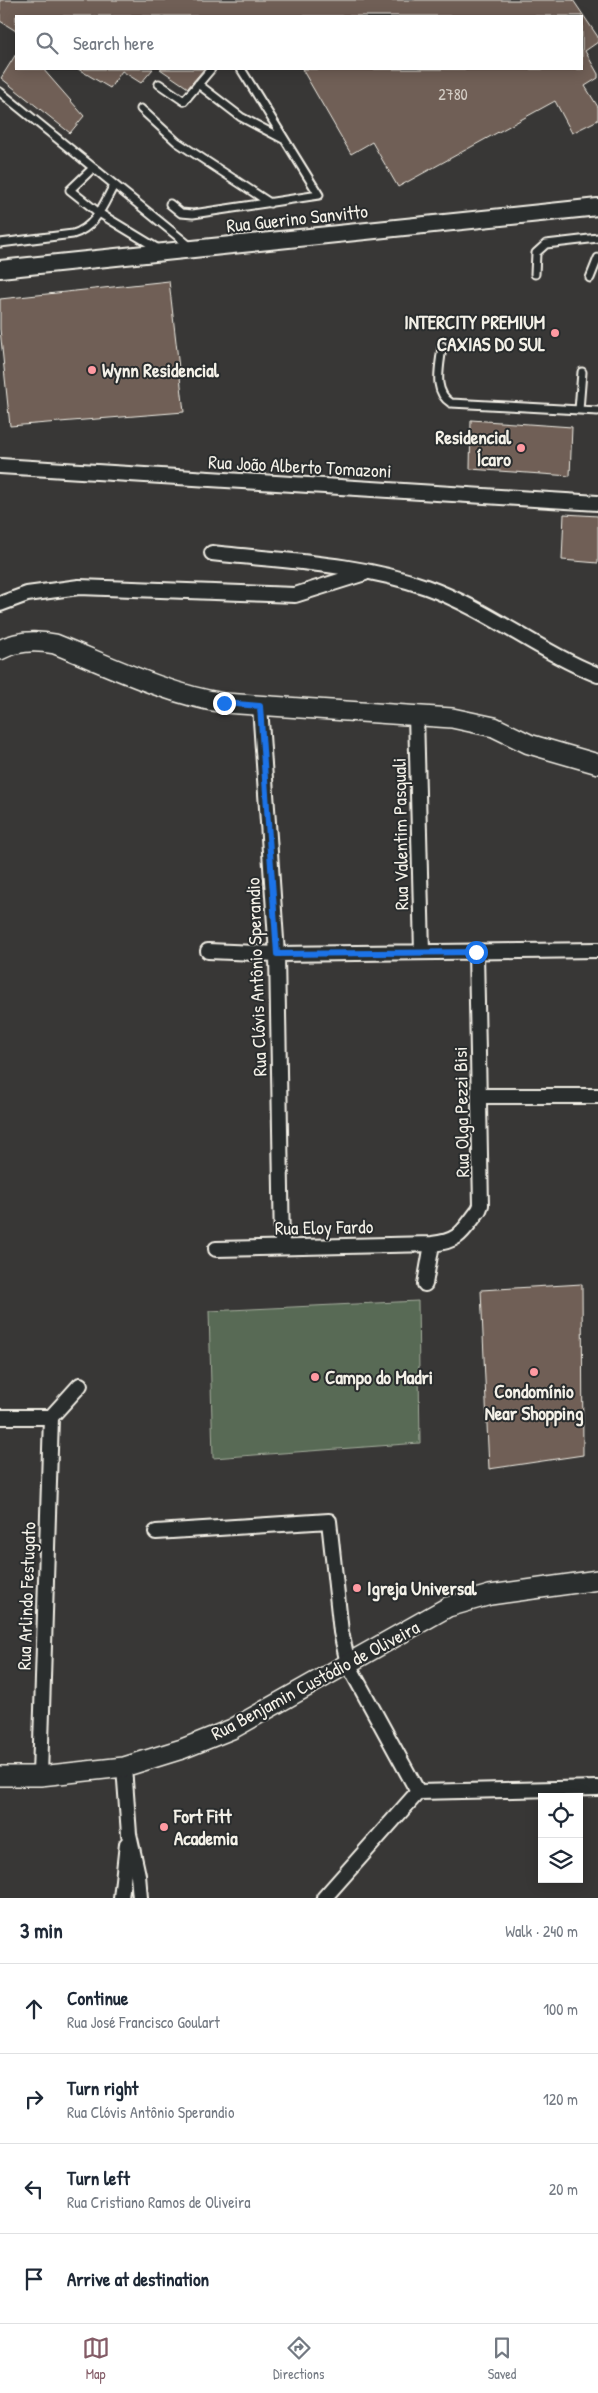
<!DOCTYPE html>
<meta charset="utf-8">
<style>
:root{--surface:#fff;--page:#f2f2f3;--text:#1f2937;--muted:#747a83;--line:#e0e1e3;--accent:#845c67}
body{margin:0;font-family:"Patrick Hand",sans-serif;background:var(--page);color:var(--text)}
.controls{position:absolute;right:15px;bottom:15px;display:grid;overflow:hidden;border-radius:0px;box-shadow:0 2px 12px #0003}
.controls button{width:45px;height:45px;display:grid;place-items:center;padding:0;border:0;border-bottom:1px solid var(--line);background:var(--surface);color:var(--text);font:25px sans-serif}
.stop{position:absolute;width:15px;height:15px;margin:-11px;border:4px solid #1a73e8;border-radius:50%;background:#fff}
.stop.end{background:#1a73e8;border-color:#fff;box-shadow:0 1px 5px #0008}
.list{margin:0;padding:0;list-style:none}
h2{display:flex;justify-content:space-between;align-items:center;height:65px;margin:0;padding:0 20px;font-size:21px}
h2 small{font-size:16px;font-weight:400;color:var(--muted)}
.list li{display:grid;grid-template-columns:32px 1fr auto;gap:15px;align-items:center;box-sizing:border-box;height:90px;padding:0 20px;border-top:1px solid var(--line)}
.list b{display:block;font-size:19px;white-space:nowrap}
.list p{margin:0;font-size:16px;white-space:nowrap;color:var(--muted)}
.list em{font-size:16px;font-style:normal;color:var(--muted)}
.icon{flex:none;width:28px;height:28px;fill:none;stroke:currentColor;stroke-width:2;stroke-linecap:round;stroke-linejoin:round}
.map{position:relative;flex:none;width:598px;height:1898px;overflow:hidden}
.search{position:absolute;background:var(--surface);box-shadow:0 2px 12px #0003;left:15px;right:15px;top:15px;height:55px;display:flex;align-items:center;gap:12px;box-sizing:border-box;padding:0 18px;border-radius:0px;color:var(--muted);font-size:19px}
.sheet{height:425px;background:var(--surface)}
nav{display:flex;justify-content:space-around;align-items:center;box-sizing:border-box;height:70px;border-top:1px solid var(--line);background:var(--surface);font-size:14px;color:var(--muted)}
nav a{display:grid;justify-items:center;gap:2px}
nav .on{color:var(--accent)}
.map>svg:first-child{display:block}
</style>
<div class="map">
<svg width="598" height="1898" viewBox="0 0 598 1898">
<rect width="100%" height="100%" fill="#383736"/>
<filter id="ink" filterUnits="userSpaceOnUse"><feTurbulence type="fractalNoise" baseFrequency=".02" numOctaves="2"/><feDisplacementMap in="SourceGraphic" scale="10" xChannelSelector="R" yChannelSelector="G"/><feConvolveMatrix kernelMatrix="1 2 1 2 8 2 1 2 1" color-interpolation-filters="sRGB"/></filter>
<g filter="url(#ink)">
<path fill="#586b55" stroke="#a6ae9e" d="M 418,1301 L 420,1443 L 213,1458 L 209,1311 Z"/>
<path fill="#6f5f56" stroke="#f4f1e8" d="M 0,0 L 573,0 L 598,37 L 598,42 L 585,51 L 598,74 L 598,78 L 585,86 L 598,107 L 598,120 L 572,133 L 555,101 L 398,187 L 372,142 L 351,154 L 302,69 L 582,69 L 582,16 L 16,16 L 16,31 L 0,21 Z
M 16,54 L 16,69 L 43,69 L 84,116 L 70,133 L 1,78 Z
M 78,69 L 153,69 L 141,83 L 122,71 L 110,88 Z
M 160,69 L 204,69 L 188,88 Z
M 169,281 L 184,412 L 10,426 L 0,329 L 0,299 Z
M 471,420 L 572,427 L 570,476 L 470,469 Z
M 564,514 L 598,516 L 598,563 L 562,560 Z
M 582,1284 L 583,1455 L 489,1469 L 481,1290 Z"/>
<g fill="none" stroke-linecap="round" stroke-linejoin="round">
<defs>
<path id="service" d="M 159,84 L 184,101 L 211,69
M 198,84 L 241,117 L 283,139
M 0,92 L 191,247
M 141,109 L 177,142 L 270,203
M 93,168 L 70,190 L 99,213 L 160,250
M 170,204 L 181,213 L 193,214 L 319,195 L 241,69
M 0,243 L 73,234 C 96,227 103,205 114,185
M 535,274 L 536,253 L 546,244 L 598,238
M 590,278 L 598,258
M 442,346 C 440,367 432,391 451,403 L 598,411
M 579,410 L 582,372"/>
<path id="minor" d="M 0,466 L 598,503
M 212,553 C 283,561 358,563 426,587 C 487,609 538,651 598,675
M 0,604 L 27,594 L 79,587 L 295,595 L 365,573
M 260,706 L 277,954 L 282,1247
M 416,714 L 422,952
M 208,951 L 277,954 L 598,950
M 480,1096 L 598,1096
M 216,1249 L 432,1244 C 460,1241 462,1232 479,1210 L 481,1205 L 476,952
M 425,1284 L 432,1244
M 0,1417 L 51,1417 L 80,1385
M 156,1532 L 329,1521 L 341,1632 L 348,1664 L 418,1792
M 124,1767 L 129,1834 L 138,1875 L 140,1898
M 40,1776 L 51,1417
M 418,1792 L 598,1788
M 121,1898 L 127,1844
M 324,1898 L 418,1792"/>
<path id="tertiary" d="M 0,269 L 598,207"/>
<path id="secondary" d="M 0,650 C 18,640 36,640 55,644 C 110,666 166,694 224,703 L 452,718 L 494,727 L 529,744 L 598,764
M 0,1776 L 40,1776 L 124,1767 L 182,1749 L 232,1729 L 448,1607 L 490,1595 L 598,1580"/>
</defs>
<use href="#service" stroke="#f4f1e8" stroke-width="11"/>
<use href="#minor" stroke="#f4f1e8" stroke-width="18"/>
<use href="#tertiary" stroke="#f4f1e8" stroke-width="20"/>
<use href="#secondary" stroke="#f4f1e8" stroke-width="22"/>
<use href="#service" stroke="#2a2d2e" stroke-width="7"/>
<use href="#minor" stroke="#2a2d2e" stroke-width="14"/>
<use href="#tertiary" stroke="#2a2d2e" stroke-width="16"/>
<use href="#secondary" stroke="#2a2d2e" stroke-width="19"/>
</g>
</g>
<g fill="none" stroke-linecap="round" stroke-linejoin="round" filter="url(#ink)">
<path stroke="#1a73e8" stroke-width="6" d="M 224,703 L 260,706 L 277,954 L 476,952"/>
</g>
<g fill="#ff9aa2" stroke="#2a2d2e" stroke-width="2">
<circle cx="555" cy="333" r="5"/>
<circle cx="92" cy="370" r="5"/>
<circle cx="521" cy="448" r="5"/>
<circle cx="534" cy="1372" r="5"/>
<circle cx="315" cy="1377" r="5"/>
<circle cx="357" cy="1588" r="5"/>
<circle cx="164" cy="1827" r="5"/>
</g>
<g text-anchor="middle" stroke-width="4" stroke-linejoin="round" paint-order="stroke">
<g font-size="16" fill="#d3ccc4">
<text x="453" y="100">2780</text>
</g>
<g font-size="19" fill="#f4f1e8" stroke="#2a2d2e">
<text transform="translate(297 218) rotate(-6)" y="7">Rua Guerino Sanvitto</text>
<text transform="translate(300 466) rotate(3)" y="7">Rua João Alberto Tomazoni</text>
<text transform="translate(400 834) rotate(-91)" y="7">Rua Valentim Pasquali</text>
<text transform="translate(256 977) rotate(-92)" y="7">Rua Clóvis Antônio Sperandio</text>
<text transform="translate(461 1112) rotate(-91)" y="7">Rua Olga Pezzi Bisi</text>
<text transform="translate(324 1227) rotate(-1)" y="7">Rua Eloy Fardo</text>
<text transform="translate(26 1596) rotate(-88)" y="7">Rua Arlindo Festugato</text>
<text transform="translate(315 1680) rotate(-28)" y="7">Rua Benjamin Custódio de Oliveira</text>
</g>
<g font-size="19" font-weight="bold" fill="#f4f1e8" stroke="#2a2d2e" text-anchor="start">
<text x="545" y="329" text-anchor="end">INTERCITY PREMIUM<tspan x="545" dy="22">CAXIAS DO SUL</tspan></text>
<text x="102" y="377">Wynn Residencial</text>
<text x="511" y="444" text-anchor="end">Residencial<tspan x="511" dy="22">Ícaro</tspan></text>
<text x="325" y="1384">Campo do Madri</text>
<text x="534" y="1398" text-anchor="middle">Condomínio<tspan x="534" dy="22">Near Shopping</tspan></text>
<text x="367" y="1595">Igreja Universal</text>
<text x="174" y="1823">Fort Fitt<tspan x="174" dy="22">Academia</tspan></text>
</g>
</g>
</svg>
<div class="controls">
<button><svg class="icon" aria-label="locate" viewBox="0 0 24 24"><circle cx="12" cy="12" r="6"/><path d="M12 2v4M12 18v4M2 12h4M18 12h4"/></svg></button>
<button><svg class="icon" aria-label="layers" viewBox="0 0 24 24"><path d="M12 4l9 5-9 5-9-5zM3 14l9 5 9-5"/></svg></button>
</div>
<div class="stop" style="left:476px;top:952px"></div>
<div class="stop end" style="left:224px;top:703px"></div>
<div class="search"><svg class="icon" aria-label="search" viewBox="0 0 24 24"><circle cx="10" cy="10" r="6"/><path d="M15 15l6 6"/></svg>Search here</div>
</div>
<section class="sheet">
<h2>3 min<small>Walk · 240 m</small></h2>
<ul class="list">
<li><svg class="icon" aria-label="ahead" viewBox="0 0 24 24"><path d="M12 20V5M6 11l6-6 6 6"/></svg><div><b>Continue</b><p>Rua José Francisco Goulart</p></div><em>100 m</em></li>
<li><svg class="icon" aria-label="right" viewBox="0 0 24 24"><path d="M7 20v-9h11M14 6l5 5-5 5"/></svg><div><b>Turn right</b><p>Rua Clóvis Antônio Sperandio</p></div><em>120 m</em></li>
<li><svg class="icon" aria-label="left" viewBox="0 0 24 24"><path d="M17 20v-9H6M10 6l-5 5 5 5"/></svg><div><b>Turn left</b><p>Rua Cristiano Ramos de Oliveira</p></div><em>20 m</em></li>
<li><svg class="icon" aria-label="arrive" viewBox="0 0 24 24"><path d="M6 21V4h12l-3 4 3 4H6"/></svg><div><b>Arrive at destination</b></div></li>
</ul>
</section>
<nav>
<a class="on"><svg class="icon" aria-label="map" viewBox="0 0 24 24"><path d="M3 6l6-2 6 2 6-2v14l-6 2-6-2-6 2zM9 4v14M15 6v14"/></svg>Map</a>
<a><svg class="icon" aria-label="directions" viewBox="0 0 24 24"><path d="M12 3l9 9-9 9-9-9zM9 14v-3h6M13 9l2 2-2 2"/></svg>Directions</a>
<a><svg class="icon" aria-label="saved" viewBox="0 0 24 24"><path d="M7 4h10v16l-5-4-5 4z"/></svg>Saved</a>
</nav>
